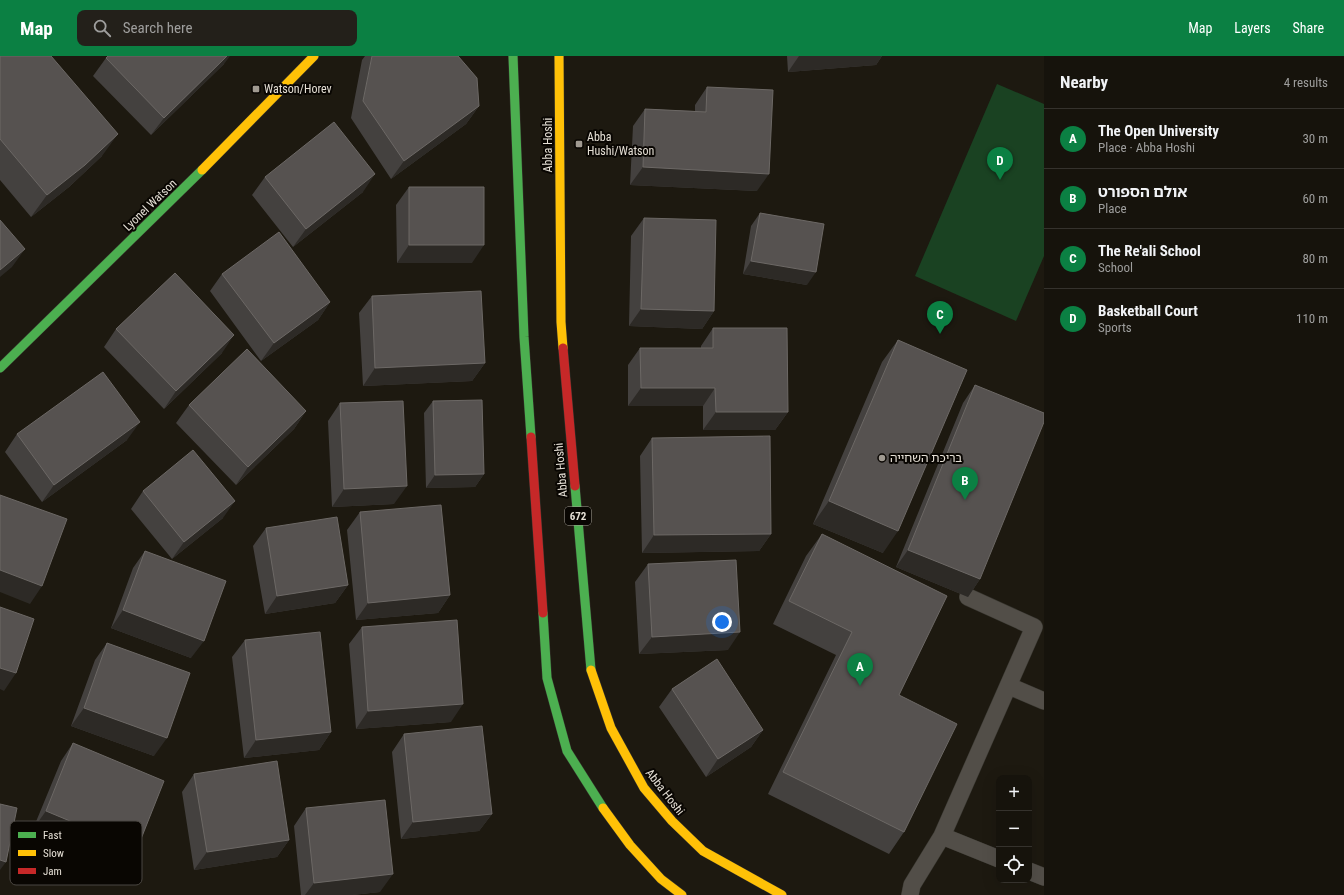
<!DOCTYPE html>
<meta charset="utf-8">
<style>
:root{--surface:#16130c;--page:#23201a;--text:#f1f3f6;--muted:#9e9e9d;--line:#35322d;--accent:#0b8043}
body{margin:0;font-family:"Roboto Condensed","Noto Sans Hebrew",sans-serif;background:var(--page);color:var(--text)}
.controls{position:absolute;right:12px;bottom:12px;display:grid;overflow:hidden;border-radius:8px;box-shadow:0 4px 16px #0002}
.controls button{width:36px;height:36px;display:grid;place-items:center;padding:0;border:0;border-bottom:1px solid var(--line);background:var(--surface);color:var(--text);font:20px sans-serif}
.you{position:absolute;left:722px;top:566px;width:14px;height:14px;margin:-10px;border:3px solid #fff;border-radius:50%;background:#1a73e8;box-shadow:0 0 0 6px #1a73e833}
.badge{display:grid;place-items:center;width:26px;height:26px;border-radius:50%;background:var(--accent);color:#fff;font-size:13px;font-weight:700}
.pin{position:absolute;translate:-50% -33px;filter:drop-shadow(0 1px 2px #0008)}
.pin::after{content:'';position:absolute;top:21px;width:14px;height:12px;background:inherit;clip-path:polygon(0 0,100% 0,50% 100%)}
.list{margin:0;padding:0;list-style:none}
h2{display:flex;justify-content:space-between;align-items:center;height:52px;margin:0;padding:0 16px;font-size:17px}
h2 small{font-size:13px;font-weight:400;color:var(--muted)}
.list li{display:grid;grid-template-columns:26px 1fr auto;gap:12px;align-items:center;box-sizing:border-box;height:60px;padding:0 16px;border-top:1px solid var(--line)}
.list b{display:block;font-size:15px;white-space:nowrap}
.list p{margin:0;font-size:13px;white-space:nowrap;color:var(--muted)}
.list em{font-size:13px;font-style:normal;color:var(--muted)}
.icon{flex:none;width:22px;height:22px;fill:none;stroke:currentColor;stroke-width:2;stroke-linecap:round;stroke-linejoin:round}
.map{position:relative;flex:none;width:1044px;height:839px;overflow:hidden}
header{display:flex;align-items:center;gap:24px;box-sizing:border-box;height:56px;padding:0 20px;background:var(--accent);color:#fff}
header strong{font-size:19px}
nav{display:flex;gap:22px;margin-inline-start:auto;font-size:14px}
.search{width:280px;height:36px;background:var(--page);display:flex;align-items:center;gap:10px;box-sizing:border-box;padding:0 14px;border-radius:8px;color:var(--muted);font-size:15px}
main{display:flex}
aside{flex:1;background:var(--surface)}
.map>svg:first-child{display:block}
</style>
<header>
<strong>Map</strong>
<div class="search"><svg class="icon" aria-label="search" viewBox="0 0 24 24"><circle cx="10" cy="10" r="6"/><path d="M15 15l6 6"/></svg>Search here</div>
<nav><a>Map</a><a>Layers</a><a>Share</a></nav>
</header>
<main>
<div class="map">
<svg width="1044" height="839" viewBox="0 0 1044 839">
<rect width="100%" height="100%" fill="#1d1910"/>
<path fill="#1a4222" d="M 997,28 L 1044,48 L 1044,200 L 1016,265 L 915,220 Z"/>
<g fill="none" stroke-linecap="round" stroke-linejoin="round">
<defs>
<path id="lane" d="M 1009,630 L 1044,645
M 942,780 L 999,803
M 1029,815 L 1044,821
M 910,839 L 912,829 L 942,780 L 1034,571 L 968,541"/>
<path id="fast" d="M 513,0 L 524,281 L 531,381
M 0,312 L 202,114
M 575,430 L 591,614
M 543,557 L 547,622 L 567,695 L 603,752"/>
<path id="slow" d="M 559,0 L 561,266 L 563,292
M 202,114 L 314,0
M 591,614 L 611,672 L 644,732 L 672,765 L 703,795 L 782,839
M 603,752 L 630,789 L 661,823 L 682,839"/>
<path id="jam" d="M 563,292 L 575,430
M 531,381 L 543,557"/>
</defs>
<use href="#lane" stroke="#37352e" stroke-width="18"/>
<use href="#fast" stroke="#37352e" stroke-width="10"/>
<use href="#slow" stroke="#37352e" stroke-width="10"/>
<use href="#jam" stroke="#37352e" stroke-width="10"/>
<use href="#lane" stroke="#524e48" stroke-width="17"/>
<use href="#fast" stroke="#4caf50" stroke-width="9"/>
<use href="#slow" stroke="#ffc107" stroke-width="9"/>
<use href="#jam" stroke="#c62828" stroke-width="9"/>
</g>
<path fill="#44413f" d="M 0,0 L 102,100 L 69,131 L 31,161 L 0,124 Z
M 365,0 L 458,0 L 479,50 L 466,68 L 391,123 L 351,62 L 362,4 Z
M 787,0 L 882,0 L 876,9 L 788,16 Z
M 106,2 L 224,8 L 151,79 L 93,20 Z
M 707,31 L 757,135 L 630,129 L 633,70 L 645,53 L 695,55 L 695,49 Z
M 265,121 L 363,136 L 293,191 L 252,139 Z
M 409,131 L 472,207 L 397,207 L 396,149 Z
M 760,157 L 807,229 L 743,218 L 751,170 Z
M 644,162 L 714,255 L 702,273 L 629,270 L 631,180 Z
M 222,218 L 330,246 L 318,264 L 261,305 L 210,235 Z
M 372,240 L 485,307 L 472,325 L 363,330 L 359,257 Z
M 713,272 L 788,356 L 775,374 L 703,374 L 703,350 L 628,350 L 628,309 L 640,292 L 701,292 L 701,290 Z
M 116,273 L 222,297 L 164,353 L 104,291 Z
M 898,284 L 883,497 L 813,468 L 882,306 Z
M 975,329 L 980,523 L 968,541 L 896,511 L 963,347 Z
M 433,345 L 484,418 L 475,431 L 426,432 L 424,357 Z
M 340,347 L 394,448 L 332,451 L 328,365 Z
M 189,349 L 306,355 L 294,373 L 236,429 L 176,367 Z
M 17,378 L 127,384 L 42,446 L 5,396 Z
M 652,382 L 771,478 L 759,495 L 642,497 L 640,400 Z
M 143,435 L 223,462 L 172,503 L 131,453 Z
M 360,456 L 450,539 L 438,557 L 356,564 L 347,474 Z
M 266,472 L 348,529 L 335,547 L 265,558 L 253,490 Z
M 822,478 L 899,639 L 904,776 L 889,798 L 768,738 L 836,599 L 773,568 L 806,500 Z
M 145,495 L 191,602 L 111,572 L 133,512 Z
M 648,508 L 728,594 L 639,598 L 635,526 Z
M 362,571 L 451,666 L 356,673 L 349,588 Z
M 245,584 L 331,676 L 319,694 L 244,702 L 232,601 Z
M 107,587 L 154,700 L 71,670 L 95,604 Z
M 672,633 L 763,674 L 751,691 L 706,721 L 659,651 Z
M 404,678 L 492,758 L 479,775 L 401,783 L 392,696 Z
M 73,687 L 137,793 L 125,810 L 33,773 L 61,705 Z
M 194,718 L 289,784 L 277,801 L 194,814 L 182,736 Z
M 306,752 L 380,836 L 352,839 L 301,839 L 294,770 Z"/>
<path fill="#2d2a26" d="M 227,0 L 230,0 L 224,8 L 151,79 L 164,62 Z
M 799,0 L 882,0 L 876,9 L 788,16 Z
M 479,50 L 466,68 L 391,123 L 404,105 Z
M 118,78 L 102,100 L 69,131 L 31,161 L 47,139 Z
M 643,111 L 769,118 L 757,135 L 630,129 Z
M 375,118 L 363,136 L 293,191 L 306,173 Z
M 409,189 L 484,189 L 472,207 L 397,207 Z
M 25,193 L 12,211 L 0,221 L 0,214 Z
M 751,205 L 816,216 L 807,229 L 743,218 Z
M 330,246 L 318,264 L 261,305 L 274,287 Z
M 641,253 L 714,255 L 702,273 L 629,270 Z
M 234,279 L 222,297 L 164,353 L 176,335 Z
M 485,307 L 472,325 L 363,330 L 375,312 Z
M 641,332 L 715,332 L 703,350 L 628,350 Z
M 306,355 L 294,373 L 236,429 L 248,411 Z
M 716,356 L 788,356 L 775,374 L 703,374 Z
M 140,366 L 127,384 L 42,446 L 54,429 Z
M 484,418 L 475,431 L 426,432 L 435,419 Z
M 407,430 L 394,448 L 332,451 L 344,433 Z
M 235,445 L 223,462 L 172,503 L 184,486 Z
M 829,445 L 898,475 L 883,497 L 813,468 Z
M 771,478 L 759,495 L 642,497 L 654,479 Z
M 908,494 L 980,523 L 968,541 L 896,511 Z
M 0,514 L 42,530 L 30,548 L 0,536 Z
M 348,529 L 335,547 L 265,558 L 277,540 Z
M 450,539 L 438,557 L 356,564 L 368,547 Z
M 123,554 L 204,585 L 191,602 L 111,572 Z
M 740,576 L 728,594 L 639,598 L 652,581 Z
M 0,612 L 16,617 L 4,635 L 0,633 Z
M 463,648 L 451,666 L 356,673 L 368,655 Z
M 84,652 L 167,682 L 154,700 L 71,670 Z
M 763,674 L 751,691 L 706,721 L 718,703 Z
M 331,676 L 319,694 L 244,702 L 256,684 Z
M 46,755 L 137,793 L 125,810 L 33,773 Z
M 492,758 L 479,775 L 401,783 L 413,766 Z
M 289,784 L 277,801 L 194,814 L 207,796 Z
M 0,804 L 6,806 L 0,814 Z
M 393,818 L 380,836 L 352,839 L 305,839 L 314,827 Z"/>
<path fill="#565250" stroke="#6c6865" d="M 0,0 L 51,0 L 118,78 L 85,109 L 47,139 L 0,83 Z
M 108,0 L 227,0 L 164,62 L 106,2 Z
M 372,0 L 458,0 L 477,22 L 479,50 L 404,105 L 363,45 Z
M 707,31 L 773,34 L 769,118 L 643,111 L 645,53 L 706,56 Z
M 334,66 L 375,118 L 306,173 L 265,121 Z
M 409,131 L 484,131 L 484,189 L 409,189 Z
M 760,157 L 824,168 L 816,216 L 751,205 Z
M 644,162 L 716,164 L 714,255 L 641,253 Z
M 0,164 L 25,193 L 0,214 Z
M 279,176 L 330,246 L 274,287 L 222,218 Z
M 175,217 L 234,279 L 176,335 L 116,273 Z
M 481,235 L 485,307 L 375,312 L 372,240 Z
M 713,272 L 787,272 L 788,356 L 716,356 L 715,332 L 641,332 L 640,292 L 713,292 Z
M 898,284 L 967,314 L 898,475 L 829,445 Z
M 247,293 L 306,355 L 248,411 L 189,349 Z
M 103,316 L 140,366 L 54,429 L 17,378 Z
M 975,329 L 1044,357 L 1044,366 L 980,523 L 908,494 Z
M 482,344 L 484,418 L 435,419 L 433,345 Z
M 403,345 L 407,430 L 344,433 L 340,347 Z
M 770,380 L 771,478 L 654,479 L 652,382 Z
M 193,394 L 235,445 L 184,486 L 143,435 Z
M 0,439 L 67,463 L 42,530 L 0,514 Z
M 441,449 L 450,539 L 368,547 L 360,456 Z
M 337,461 L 348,529 L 277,540 L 266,472 Z
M 822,478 L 947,540 L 899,639 L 957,668 L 904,776 L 783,716 L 852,576 L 789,545 Z
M 145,495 L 226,525 L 204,585 L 123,554 Z
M 736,504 L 740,576 L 652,581 L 648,508 Z
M 0,551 L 34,563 L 16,617 L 0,612 Z
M 457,564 L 463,648 L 368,655 L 362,571 Z
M 320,576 L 331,676 L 256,684 L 245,584 Z
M 107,587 L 190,617 L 167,682 L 84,652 Z
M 717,603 L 763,674 L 718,703 L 672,633 Z
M 482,670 L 492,758 L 413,766 L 404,678 Z
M 73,687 L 164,725 L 137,793 L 46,755 Z
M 277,705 L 289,784 L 207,796 L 194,718 Z
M 385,744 L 393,818 L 314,827 L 306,752 Z
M 0,748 L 17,752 L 6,806 L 0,804 Z"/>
<g fill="#a09a91" stroke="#090602" stroke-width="1.5">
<rect x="252" y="29" width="8" height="8" rx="2"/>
<rect x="575" y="84" width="8" height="8" rx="2"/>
<circle cx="882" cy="402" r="4"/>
</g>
<g text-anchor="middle" stroke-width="4" stroke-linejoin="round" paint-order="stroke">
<rect fill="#090602" stroke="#a49f96" stroke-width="1" x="565" y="451" width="26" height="18" rx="3"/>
<g font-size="11" font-weight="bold" fill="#e6e0d6">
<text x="578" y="464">672</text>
</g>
<g font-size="12" fill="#e6e0d6" stroke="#090602" text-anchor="start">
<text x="264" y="37">Watson/Horev</text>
<text x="587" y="85">Abba<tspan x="587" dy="14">Hushi/Watson</tspan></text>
<text x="890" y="406">בריכת השחייה</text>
</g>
<g font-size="12" fill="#e6e0d6" stroke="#090602">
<text transform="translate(548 89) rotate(-90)" y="4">Abba Hoshi</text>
<text transform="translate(150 149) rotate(-44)" y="4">Lyonel Watson</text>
<text transform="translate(561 414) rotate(-95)" y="4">Abba Hoshi</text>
<text transform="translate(665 736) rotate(52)" y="4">Abba Hoshi</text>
</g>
</g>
<rect x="10" y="765" width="132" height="64" rx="6" fill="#090602" stroke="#4b4742" stroke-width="1"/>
<rect x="18" y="776" width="18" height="6" fill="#4caf50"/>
<rect x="18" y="794" width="18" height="6" fill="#ffc107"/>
<rect x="18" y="812" width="18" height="6" fill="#c62828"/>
<g font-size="11" fill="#e6e0d6">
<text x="43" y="783">Fast</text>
<text x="43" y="801">Slow</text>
<text x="43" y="819">Jam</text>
</g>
</svg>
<div class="controls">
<button>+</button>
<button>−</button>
<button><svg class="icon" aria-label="locate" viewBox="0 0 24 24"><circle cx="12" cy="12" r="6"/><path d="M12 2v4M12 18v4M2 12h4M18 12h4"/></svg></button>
</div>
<div class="you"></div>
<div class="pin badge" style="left:860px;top:630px">A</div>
<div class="pin badge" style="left:965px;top:444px">B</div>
<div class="pin badge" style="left:940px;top:278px">C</div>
<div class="pin badge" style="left:1000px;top:124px">D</div>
</div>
<aside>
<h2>Nearby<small>4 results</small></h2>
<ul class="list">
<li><span class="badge">A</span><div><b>The Open University</b><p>Place · Abba Hoshi</p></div><em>30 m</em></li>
<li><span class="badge">B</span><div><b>אולם הספורט</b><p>Place</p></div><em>60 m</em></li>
<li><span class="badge">C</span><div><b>The Re'ali School</b><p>School</p></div><em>80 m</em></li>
<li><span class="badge">D</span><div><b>Basketball Court</b><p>Sports</p></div><em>110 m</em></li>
</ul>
</aside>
</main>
